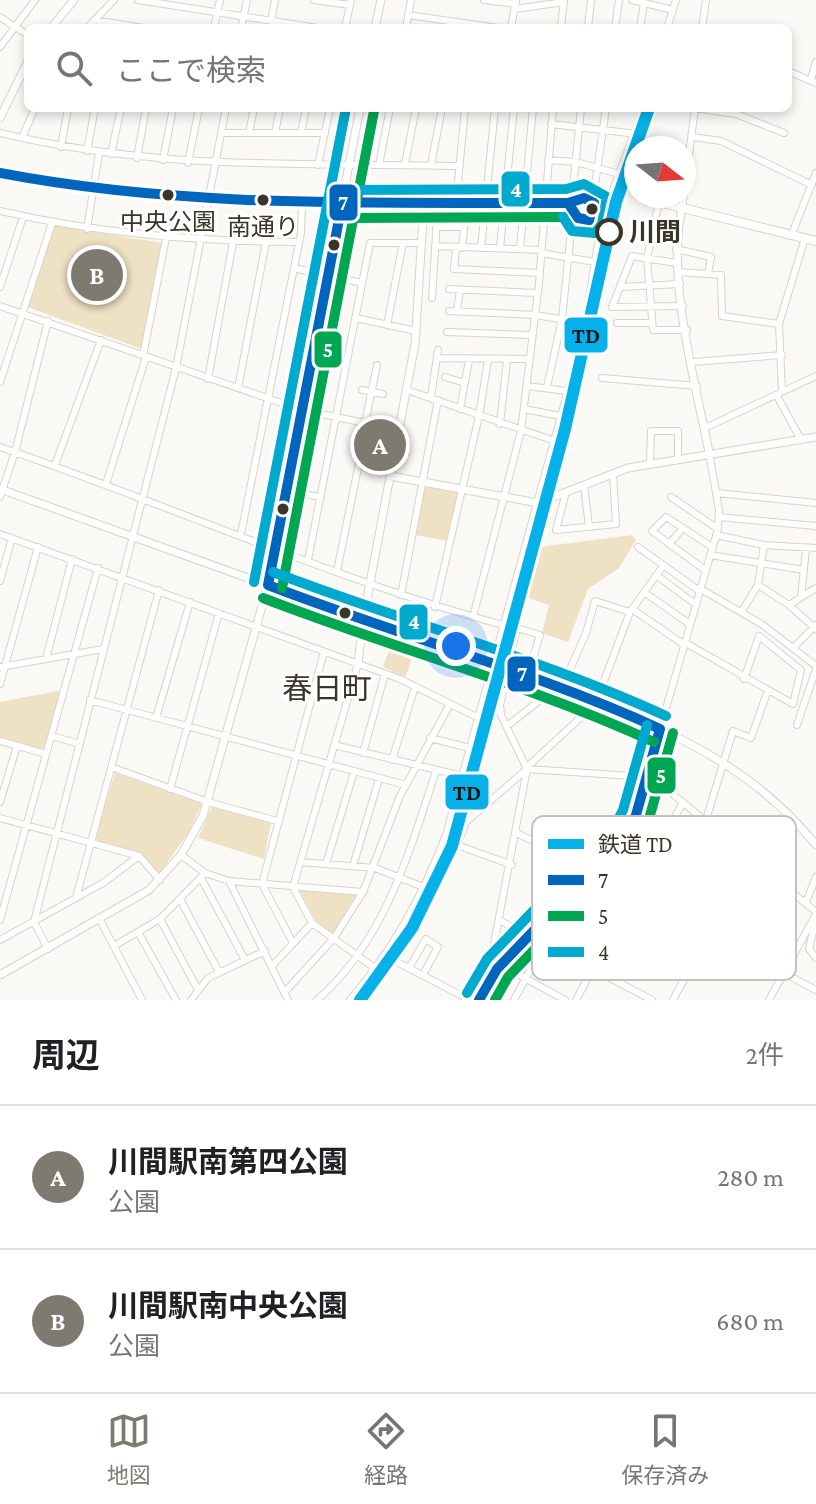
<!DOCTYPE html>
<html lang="ja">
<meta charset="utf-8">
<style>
:root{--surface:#fff;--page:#f6f6f6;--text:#202124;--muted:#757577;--line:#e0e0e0;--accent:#7e7a70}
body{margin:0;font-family:"Crimson Pro","Noto Sans JP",serif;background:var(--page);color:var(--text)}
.compass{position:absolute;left:624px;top:136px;width:72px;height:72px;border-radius:50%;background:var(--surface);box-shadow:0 4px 12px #0003;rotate:107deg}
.you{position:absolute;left:456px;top:646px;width:28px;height:28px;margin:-20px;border:6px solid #fff;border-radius:50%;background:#1a73e8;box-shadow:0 0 0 12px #1a73e833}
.badge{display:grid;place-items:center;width:52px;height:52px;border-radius:50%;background:var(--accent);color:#fff;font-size:26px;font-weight:700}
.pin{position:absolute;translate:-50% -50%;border:4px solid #fff;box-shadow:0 2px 8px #0006}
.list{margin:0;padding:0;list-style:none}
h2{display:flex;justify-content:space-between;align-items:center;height:104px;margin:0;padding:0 32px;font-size:34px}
h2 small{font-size:26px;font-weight:400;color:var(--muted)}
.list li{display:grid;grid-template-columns:52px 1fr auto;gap:24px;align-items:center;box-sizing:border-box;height:144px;padding:0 32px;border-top:2px solid var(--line)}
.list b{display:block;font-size:30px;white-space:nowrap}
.list p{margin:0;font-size:26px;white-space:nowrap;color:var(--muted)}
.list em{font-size:26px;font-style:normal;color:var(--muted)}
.icon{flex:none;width:44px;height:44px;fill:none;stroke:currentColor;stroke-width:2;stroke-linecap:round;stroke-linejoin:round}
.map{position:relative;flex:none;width:816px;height:1000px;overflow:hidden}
.search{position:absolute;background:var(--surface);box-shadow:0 4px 12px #0003;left:24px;right:24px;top:24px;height:88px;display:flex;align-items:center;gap:20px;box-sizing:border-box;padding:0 28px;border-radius:12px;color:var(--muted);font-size:30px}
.sheet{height:392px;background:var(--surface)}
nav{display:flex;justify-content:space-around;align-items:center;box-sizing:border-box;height:112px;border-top:2px solid var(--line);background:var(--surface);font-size:22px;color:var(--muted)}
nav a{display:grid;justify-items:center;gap:4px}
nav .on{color:var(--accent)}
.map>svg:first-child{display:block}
</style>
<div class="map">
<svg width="816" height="1000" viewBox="0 0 816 1000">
<rect width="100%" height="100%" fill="#fbf9f6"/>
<path fill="#efe1c3" d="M 57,226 L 163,243 L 142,349 L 27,307 L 52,228 Z
M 369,427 L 396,433 L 390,462 L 363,457 Z
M 425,484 L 459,492 L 448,541 L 415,535 Z
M 633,535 L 636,540 L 619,568 L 588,589 L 568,642 L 542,633 L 549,605 L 525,597 L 539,547 Z
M 393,639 L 416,650 L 405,677 L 383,667 Z
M 58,691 L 61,695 L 45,751 L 0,738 L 0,702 Z
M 115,773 L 202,804 L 189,832 L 159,874 L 139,854 L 94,840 Z
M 212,807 L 271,823 L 264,859 L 198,838 Z
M 299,890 L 356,895 L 332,934 L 316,921 Z"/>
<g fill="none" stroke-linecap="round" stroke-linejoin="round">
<defs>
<path id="minor" d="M 138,0 L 318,28
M 314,0 L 350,5
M 484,0 L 516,4
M 632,0 L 673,10
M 515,9 L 564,2
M 408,15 L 498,28
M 0,17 L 28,35
M 94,20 L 143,28
M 271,21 L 275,0
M 87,28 L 114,0
M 214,28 L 220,0
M 241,28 L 247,0
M 345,28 L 351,0
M 406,28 L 411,0
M 511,28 L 516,0
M 561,28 L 564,0
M 588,28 L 591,0
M 615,28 L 619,0
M 640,28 L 644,3
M 667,28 L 676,0
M 702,28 L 706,0
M 0,47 L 35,0
M 788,71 L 816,83
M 811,79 L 816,62
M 695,108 L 736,114 L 784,133
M 551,124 L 637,134
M 0,133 C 158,171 300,162 460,166
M 221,133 L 325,133
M 249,133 L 254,108
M 275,133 L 280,108
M 301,133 L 306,108
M 693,137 L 721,141 L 812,185
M 22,138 L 35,108
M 61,147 L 68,108
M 87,151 L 95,108
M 111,154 L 121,108
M 137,158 L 146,108
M 163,160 L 173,108
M 548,160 L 576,162 L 619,174
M 188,163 L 199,108
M 405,164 L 416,108
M 318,165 L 330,108
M 379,165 L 390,108
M 431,165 L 442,108
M 594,192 L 606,108
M 610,198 L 644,108
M 577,199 L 573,188 L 581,108
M 659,202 L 647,258 L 653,330 L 687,330
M 456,203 L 465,108
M 682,208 L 695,108
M 0,211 C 99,234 197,241 298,242
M 436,227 L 464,227
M 87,229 L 99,153
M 791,236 L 816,173
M 435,246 L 541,250
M 456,247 L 454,269 L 540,273
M 462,248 L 467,203
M 481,248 L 495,108
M 500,248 L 514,108
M 520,249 L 533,108
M 676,249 L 711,257 L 708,274
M 595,262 L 599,236
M 677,263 L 632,256 L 612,307 L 683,306
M 294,268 L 362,283
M 678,272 L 721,275 L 722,316 L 779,324
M 0,287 L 23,217
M 620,287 L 680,284
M 449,289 L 537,293
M 432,298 L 438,203
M 0,306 L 302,410 L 399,430
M 457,310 L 460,290
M 449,311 L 535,315 L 585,323
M 356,318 L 416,331
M 617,323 L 652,323
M 387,325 L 403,243
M 447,332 L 531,335
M 143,356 L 166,238
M 437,358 L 529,359
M 693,362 L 782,355
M 445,377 L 465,383
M 602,378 L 697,386
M 208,379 L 233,242
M 0,382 L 52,223
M 527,386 L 567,391
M 547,387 L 562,319 L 571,231 L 577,216
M 238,388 L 266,242
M 362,390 L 383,394
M 407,390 L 552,440
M 782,391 L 779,324 L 805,238
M 777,396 L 800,438
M 431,397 L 438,350
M 460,409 L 469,360
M 524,409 L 560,416
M 365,423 L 377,365
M 500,424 L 507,360
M 705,428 L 816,376
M 0,447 C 168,504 331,579 503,625
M 360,458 L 392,464
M 650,463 L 651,431 L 678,431 L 678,458
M 55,465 L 101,340
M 106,484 L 146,357
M 584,485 L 589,527
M 286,491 L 321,497
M 566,492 L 556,530 L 616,524 L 613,474
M 716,493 L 816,503
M 0,497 L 15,452 L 48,321
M 671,497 L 718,529
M 719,517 L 816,526
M 0,534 L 400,679 L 479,718
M 241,534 L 301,233 L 302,204
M 716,535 L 764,545 L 816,548
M 669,544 L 683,528
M 638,547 L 698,590
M 710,555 L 804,570
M 308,560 L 370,243 L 422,243
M 705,570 L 652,531 L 666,517 L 712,547
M 337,571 L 367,424
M 656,575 L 694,603
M 0,581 L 12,538
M 758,585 L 789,605 L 816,629
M 699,588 L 763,625 L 816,666
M 644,592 L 688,623
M 401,595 L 438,400
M 801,597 L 806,549
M 789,605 L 816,588
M 435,607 L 479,416 L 488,360
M 632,609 L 683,644
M 742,611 L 758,585 L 764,545
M 473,617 L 521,431 L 539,283 L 553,108
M 401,631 L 411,631 L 493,654
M 399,635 L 487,679
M 684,642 L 793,704 L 801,670 L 759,636
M 793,648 L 816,625
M 46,659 L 72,559
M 512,659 L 594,696 L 615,699 L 619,710
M 358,664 L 293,887 L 312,923 L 376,969
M 0,667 L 103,649
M 744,679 L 759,636
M 564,683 L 586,633 L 595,601 L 630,612
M 0,684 L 38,547
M 504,686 L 602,715 L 616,715
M 598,697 L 630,612 L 663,566
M 90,700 L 406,785
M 156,718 L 190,602
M 797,725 L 816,669
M 507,726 L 544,697
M 660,729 L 718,529 L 719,510 L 709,452
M 52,736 L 80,744
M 430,738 L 470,748
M 0,741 L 46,754
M 334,745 L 462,776
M 363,753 L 385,674
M 392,760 L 415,687
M 111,767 L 208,802 L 277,821
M 527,767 L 589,710
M 170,789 L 219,613
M 0,802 L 17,746
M 0,818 L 139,856 L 160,880
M 706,820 L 733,731 L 751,738 L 768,690
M 517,833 L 592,872
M 181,855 L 205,873 L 229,881 L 363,892
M 300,862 L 375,868 L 426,888
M 326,864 L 354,772
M 512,865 L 457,845 L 466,822 L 527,769 L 647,777 L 658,782 L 816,912
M 353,866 L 379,779
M 592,872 L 816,990
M 201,878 L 245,960
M 229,881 L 288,1000
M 76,898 L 159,590
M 181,901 L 219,972
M 806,902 L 816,877
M 548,918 L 604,948
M 160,919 L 198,990
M 816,919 L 809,949 L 816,958
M 0,920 L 98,568
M 100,920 L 142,1000
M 501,921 L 652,1000
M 138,932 L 176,1000
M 0,940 L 103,883 L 139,856
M 293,943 L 262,884 L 324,652
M 114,946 L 160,919 L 205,873
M 48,949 L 34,922 L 176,368 L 226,108
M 397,962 L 470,1000
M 501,965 L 565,1000
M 272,966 L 312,923
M 409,968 L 426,939 L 438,947 L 423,975
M 487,981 L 527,769 L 501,715 L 500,705 L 517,628 L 540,635 L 530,667
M 284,993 L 334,938 L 363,892 L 400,796 L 450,704
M 191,1000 L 208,978 L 265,951
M 317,1000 C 385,941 409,853 436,771
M 350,1000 C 393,950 422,897 446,835 L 583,336 L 595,262 L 541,253
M 514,1000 L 545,943
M 576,1000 L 683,802
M 673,1000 L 750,856
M 769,1000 L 816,914"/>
<path id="tertiary" d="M 51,28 L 74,0
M 375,28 L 381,0
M 0,118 L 28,61
M 654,148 L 660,142 L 667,148
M 0,173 C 188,216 377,200 568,203 L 584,198 L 594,203 L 589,220 L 578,218 L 574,207 L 568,203
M 642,196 L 646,201 L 659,202 L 658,196
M 682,208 C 666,276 695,382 709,452
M 390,476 L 538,503 L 628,468 L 816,437
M 0,489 L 429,643
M 428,643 L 475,660
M 358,664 L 363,620 L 415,344 L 424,203
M 521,677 L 575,697
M 573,696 C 603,699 633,716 660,729 C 722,758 772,791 816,845
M 586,703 L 642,724
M 0,975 L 149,890 L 181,855 L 203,816 L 268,585 L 360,108
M 479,1000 L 497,969 L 626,835 L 636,815 L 660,729"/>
<path id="secondary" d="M 659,202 L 816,241"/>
</defs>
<use href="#minor" stroke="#d7d3cc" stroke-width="8"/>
<use href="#tertiary" stroke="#d7d3cc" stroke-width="9"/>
<use href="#secondary" stroke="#d7d3cc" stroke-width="10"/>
<use href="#minor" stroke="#fefefe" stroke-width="6"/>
<use href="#tertiary" stroke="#fefefe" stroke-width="7"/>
<use href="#secondary" stroke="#fefefe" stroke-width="8"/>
<defs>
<path id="tertiary-bridge" d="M 475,660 L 521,677"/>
</defs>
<use href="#tertiary-bridge" stroke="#d7d3cc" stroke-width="9" stroke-linecap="butt"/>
<use href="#tertiary-bridge" stroke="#fefefe" stroke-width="7"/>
<defs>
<path id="bus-1" d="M 0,173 C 188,209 377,202 568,203
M 584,198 L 594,203 L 589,220 L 578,218 L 568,203 Z
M 268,585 C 397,635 534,671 660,729
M 268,585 L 342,204
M 479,1000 L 497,969 L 626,835 L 636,815 L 660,729"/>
<path id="bus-2" d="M 342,218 L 563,217
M 282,588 L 374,111
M 263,598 C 392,648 528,684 654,742
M 495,1000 L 508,977 L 638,842 L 649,819 L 673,733"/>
<path id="bus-3" d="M 342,190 L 566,189 L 584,184 L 607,197 L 602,224 L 595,233 L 572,231 L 563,217
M 273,572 C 403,622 540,658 666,716
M 254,582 L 346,108
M 467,993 L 487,959 L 614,827 L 623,810 L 647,725"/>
</defs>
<use href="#bus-1" stroke="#fff" stroke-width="16"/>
<use href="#bus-2" stroke="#fff" stroke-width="16"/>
<use href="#bus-3" stroke="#fff" stroke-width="16"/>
<use href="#bus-1" stroke="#0065bd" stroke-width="10"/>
<use href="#bus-2" stroke="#00a651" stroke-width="10"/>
<use href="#bus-3" stroke="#00a9ce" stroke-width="10"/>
<defs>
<path id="rail-1" d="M 360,1000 L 412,928 L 452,846 L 565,429 L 616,202 L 649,108"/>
</defs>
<use href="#rail-1" stroke="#fff" stroke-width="18"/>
<use href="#rail-1" stroke="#06b1ea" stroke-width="12"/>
</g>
<g fill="#3b3528" stroke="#fff" stroke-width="3">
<circle cx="168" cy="195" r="7"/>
<circle cx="263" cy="200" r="7"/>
<circle cx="592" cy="209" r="7"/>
<circle cx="334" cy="245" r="7"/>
<circle cx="283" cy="509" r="7"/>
<circle cx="345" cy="613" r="7"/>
</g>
<circle fill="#fff" stroke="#3b3528" stroke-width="4" cx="609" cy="232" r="12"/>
<g text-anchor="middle" stroke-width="6" stroke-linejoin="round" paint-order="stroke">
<g font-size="24" fill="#3b3528" stroke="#fff">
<text x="168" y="230">中央公園</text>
<text x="263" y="235">南通り</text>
</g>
<g font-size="26" font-weight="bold" fill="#3b3528" stroke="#fff" text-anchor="start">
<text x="629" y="241">川間</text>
</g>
<g font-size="30" fill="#3b3528" stroke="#fff">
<text x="327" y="699">春日町</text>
</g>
</g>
<rect x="532" y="816" width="264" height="164" rx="12" fill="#fff" stroke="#c4c2be" stroke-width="2"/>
<rect x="548" y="839" width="36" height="10" fill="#06b1ea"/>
<rect x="548" y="875" width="36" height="10" fill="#0065bd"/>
<rect x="548" y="911" width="36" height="10" fill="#00a651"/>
<rect x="548" y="947" width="36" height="10" fill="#00a9ce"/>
<g font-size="22" fill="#3b3528">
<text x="598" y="852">鉄道 TD</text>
<text x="598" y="888">7</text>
<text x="598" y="924">5</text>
<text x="598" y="960">4</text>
</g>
<g stroke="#fff" stroke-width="3">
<rect x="500" y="170" width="31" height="38" rx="8" fill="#00a9ce"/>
<rect x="328" y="183" width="31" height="39" rx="8" fill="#0065bd"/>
<rect x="563" y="316" width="46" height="38" rx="8" fill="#06b1ea"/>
<rect x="313" y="330" width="30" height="39" rx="8" fill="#00a651"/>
<rect x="398" y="603" width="31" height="38" rx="8" fill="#00a9ce"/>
<rect x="506" y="655" width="31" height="38" rx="8" fill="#0065bd"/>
<rect x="646" y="756" width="31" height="39" rx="8" fill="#00a651"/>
<rect x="444" y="773" width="46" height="38" rx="8" fill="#06b1ea"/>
</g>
<g font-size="22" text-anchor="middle" font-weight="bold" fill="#fff">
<text x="516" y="197">4</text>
<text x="343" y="210">7</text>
<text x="328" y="357">5</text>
<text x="414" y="629">4</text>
<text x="522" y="681">7</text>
<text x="661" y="783">5</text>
</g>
<g font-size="22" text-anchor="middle" font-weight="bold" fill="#111">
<text x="586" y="343">TD</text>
<text x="467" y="800">TD</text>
</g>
</svg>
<svg class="compass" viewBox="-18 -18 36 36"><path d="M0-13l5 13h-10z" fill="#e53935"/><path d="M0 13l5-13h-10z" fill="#757577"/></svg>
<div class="you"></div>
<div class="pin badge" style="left:380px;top:445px">A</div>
<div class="pin badge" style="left:97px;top:275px">B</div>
<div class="search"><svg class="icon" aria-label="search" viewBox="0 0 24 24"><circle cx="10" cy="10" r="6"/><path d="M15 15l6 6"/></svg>ここで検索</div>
</div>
<section class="sheet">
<h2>周辺<small>2件</small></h2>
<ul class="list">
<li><span class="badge">A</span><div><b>川間駅南第四公園</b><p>公園</p></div><em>280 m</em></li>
<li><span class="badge">B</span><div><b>川間駅南中央公園</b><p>公園</p></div><em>680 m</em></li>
</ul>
</section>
<nav>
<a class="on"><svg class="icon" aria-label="map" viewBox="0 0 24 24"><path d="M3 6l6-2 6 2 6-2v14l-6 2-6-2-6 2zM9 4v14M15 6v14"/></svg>地図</a>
<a><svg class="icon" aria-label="directions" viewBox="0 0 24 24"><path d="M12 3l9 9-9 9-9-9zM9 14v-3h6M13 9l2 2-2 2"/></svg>経路</a>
<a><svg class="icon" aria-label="saved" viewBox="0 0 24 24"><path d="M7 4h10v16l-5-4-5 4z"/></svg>保存済み</a>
</nav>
